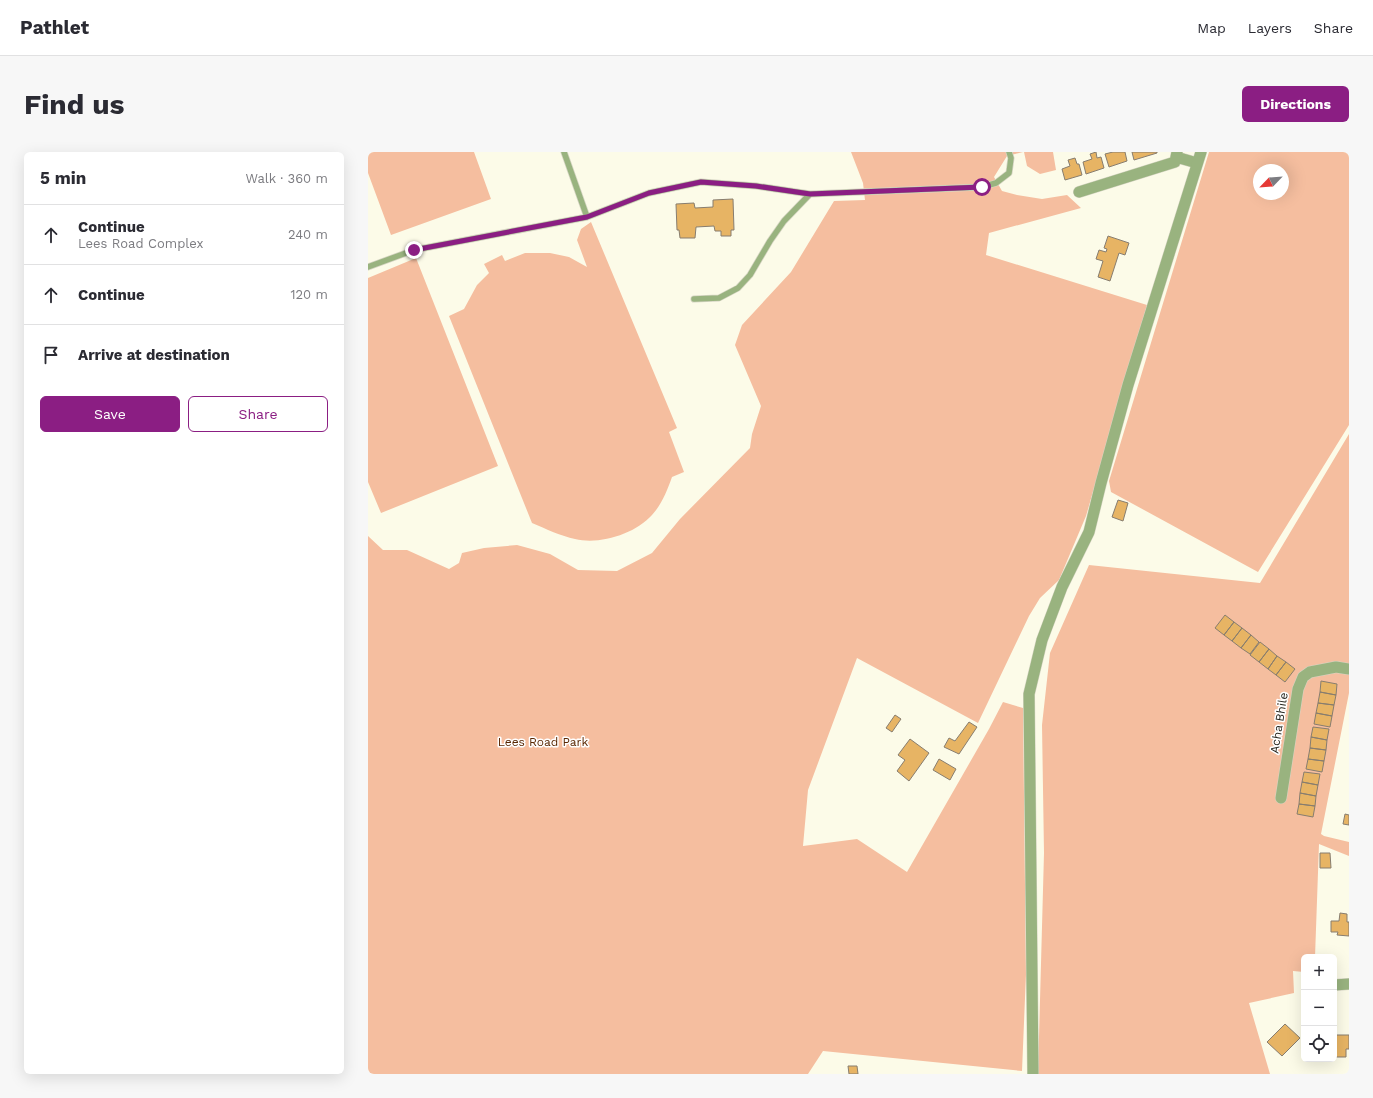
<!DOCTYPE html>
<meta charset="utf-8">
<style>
:root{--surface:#fff;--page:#f7f7f7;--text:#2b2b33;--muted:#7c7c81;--line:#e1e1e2;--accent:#8b1e83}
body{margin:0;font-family:"Work Sans",sans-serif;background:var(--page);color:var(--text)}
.controls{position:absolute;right:12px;bottom:12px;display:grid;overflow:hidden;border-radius:6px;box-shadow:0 4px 16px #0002}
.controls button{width:36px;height:36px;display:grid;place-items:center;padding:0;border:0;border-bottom:1px solid var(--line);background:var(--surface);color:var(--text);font:20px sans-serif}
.compass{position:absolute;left:885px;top:12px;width:36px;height:36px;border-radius:50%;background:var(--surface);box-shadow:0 4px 16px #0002;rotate:245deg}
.stop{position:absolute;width:12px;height:12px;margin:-9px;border:3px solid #8b1e83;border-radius:50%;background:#fff}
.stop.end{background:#8b1e83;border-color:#fff;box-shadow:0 1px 4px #0008}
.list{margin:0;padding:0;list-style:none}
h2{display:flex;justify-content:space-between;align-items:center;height:52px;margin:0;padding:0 16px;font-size:17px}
h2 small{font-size:13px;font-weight:400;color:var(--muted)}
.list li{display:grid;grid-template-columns:26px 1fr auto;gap:12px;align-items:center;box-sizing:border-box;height:60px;padding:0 16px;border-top:1px solid var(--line)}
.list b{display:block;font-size:15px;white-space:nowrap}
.list p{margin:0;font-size:13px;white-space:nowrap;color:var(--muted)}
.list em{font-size:13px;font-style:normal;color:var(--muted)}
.actions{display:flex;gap:8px;padding:12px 16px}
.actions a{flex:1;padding:9px 0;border:1px solid var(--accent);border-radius:6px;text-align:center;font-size:14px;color:var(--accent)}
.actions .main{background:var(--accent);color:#fff}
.icon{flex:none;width:22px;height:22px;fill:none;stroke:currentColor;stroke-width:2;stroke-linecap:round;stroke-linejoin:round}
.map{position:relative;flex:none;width:981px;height:922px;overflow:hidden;border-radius:6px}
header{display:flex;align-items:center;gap:24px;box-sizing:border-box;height:56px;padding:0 20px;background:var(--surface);border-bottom:1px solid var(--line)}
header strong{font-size:19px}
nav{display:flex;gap:22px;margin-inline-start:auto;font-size:14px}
.intro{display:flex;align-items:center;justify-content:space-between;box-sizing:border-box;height:96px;padding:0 24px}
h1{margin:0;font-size:28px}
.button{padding:10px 18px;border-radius:6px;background:var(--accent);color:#fff;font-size:14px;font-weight:700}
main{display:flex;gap:24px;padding:0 24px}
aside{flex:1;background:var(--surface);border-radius:6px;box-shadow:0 4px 16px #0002}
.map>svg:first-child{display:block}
</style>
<header>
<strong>Pathlet</strong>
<nav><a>Map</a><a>Layers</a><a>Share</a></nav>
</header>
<div class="intro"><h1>Find us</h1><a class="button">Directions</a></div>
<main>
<aside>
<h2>5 min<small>Walk · 360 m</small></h2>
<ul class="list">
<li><svg class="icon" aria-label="ahead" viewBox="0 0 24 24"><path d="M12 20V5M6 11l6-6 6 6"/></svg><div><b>Continue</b><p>Lees Road Complex</p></div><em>240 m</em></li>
<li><svg class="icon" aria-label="ahead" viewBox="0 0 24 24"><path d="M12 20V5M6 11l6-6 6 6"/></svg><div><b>Continue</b></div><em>120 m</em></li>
<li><svg class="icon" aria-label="arrive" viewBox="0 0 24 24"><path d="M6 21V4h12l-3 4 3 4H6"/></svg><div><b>Arrive at destination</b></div></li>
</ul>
<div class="actions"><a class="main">Save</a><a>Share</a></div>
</aside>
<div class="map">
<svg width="981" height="922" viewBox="0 0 981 922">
<rect width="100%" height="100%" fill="#fcfbe8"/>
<path fill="#f5be9f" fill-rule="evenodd" d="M 0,0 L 106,0 L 123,47 L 23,83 L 0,21 Z
M 483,0 L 655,0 L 639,4 L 626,25 L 634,39 L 649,43 L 674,47 L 699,43 L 713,56 L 621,81 L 618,103 L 779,153 L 718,364 L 691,428 L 672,446 L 661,464 L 610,571 L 489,506 L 440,638 L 435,694 L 489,687 L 539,720 L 621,577 L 635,550 L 655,556 L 658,822 L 654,919 L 455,899 L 440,922 L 0,922 L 0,384 L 15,398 L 39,398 L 81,417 L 91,411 L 94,401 L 116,396 L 149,393 L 182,402 L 210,418 L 249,419 L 284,401 L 312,367 L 382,296 L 384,282 L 393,254 L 367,193 L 374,173 L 423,120 L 466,49 L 497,48 L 495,31 Z
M 656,0 L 685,0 L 688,18 L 672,22 L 659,14 Z
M 841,0 L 981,0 L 981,273 L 890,420 L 743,340 L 741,329 ZM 891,18 L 915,18 L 915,42 L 891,42 Z
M 223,70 L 309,276 L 301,280 L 316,320 L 304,325 C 299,339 294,352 284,363 C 267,382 232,393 207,387 C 193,384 178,377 164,371 L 81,164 L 96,157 L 109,133 L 121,121 L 116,112 L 134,103 L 137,109 L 157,101 L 182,101 L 201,105 L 219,115 L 209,88 L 213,77 Z
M 48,106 L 130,314 L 13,361 L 0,330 L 0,126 Z
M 981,282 L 981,541 L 953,682 L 956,684 L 981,690 L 981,704 L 951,692 L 947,805 L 936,805 L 936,820 L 925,819 L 926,841 L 881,851 L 902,922 L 670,922 L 676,701 L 674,573 L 682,501 L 721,413 L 892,431 Z"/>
<path fill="#e7b464" stroke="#877d6f" d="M 728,0 L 729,6 L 733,5 L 736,16 L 718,22 L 715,10 L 724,7 L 722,2 Z
M 745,0 L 757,0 L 759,9 L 741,15 L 737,2 Z
M 764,0 L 789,0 L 789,1 L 766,8 Z
M 707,6 L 709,12 L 711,12 L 714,23 L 697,28 L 694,17 L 702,14 L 700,8 Z
M 365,47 L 366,78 L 363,78 L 363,84 L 353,84 L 353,79 L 347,79 L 346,74 L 328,75 L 327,86 L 312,86 L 311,78 L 309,78 L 308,52 L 326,51 L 327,56 L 345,55 L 345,48 Z
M 740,84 L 761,91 L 757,103 L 751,101 L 742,129 L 730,125 L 735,109 L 728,107 L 731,98 L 738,100 L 739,97 L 736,96 Z
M 750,348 L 760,351 L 755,369 L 744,365 Z
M 857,463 L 866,470 L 856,483 L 847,476 Z
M 866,470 L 874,476 L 864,489 L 856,483 Z
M 874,476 L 883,483 L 873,496 L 864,489 Z
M 883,483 L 891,490 L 882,502 L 873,496 Z
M 892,490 L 901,497 L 891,510 L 882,503 Z
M 901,497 L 909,504 L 900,517 L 891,510 Z
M 909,504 L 918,510 L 908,523 L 900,517 Z
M 918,510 L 927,517 L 917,530 L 908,523 Z
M 953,529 L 969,532 L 968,543 L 952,540 Z
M 952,540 L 968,543 L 966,553 L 950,551 Z
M 950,551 L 966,553 L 964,564 L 948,561 Z
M 948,561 L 964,564 L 962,575 L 946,572 Z
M 527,563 L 533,567 L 524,580 L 518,576 Z
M 601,570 L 609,575 L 591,602 L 576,595 L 581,586 L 587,589 Z
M 945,575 L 961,577 L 959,588 L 943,585 Z
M 943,585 L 959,588 L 958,598 L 942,596 Z
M 542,587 L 561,601 L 541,629 L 529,619 L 537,608 L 530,603 Z
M 942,596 L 958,598 L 956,609 L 940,607 Z
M 571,607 L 588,617 L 582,628 L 565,618 Z
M 940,607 L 956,609 L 954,620 L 938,617 Z
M 936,620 L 952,622 L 950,633 L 934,630 Z
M 934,630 L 950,633 L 948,644 L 932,641 Z
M 932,641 L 948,644 L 947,654 L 931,652 Z
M 931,652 L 947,654 L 945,665 L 929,662 Z
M 977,662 L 981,663 L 981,673 L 975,672 Z
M 952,701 L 962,701 L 963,716 L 952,716 Z
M 972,761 L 979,762 L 979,770 L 981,770 L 981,784 L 969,783 L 970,780 L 963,780 L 963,769 L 971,769 Z
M 917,872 L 932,886 L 914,904 L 899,890 Z
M 966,883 L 981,883 L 981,897 L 978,897 L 978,905 L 966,905 Z
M 480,914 L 489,914 L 490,922 L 481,922 Z"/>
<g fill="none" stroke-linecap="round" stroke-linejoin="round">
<defs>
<path id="service" d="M 196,0 L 219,65 L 281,41 L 333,30 L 388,34 L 442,42
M 0,115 L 46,98 L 219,65
M 326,147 L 351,146 L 370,136 L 382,123 L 402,89 L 416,69 L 442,42 L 614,35 L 628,31 L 641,21 L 643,6 L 641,0"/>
<path id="minor" d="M 808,5 L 829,11
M 711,40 L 807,10 L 809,0
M 913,646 L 930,537 L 935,525 L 942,520 L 968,515 L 981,517
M 966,833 L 981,832"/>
<path id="tertiary" d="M 665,922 L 661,542 L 674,488 L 694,435 L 721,380 L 733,331 L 760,233 L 833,0"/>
</defs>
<use href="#service" stroke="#d6d5c4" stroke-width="7"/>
<use href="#minor" stroke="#d6d5c4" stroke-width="12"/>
<use href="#tertiary" stroke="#d6d5c4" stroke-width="12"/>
<use href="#service" stroke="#99b37f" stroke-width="5.5"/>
<use href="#minor" stroke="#99b37f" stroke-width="11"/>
<use href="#tertiary" stroke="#99b37f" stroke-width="11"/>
</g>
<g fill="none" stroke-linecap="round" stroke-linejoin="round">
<path stroke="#8b1e83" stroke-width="5" d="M 46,98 L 219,65 L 281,41 L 333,30 L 388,34 L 442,42 L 614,35"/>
</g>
<g text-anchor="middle" stroke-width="3" stroke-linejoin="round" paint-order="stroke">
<g font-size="12" fill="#27261f" stroke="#fff">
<text transform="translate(911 571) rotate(-81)" y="4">Acha Bhile</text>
</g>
<g font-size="12" fill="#592702" stroke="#fff">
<text x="175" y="594">Lees Road Park</text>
</g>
</g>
</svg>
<div class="controls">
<button>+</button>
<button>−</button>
<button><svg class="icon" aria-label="locate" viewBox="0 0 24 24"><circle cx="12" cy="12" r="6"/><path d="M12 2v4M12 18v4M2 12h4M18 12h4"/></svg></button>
</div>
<svg class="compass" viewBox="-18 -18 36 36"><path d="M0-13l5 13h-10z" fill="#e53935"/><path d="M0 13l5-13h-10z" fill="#7c7c81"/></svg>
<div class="stop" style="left:614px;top:35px"></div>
<div class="stop end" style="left:46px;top:98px"></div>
</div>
</main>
